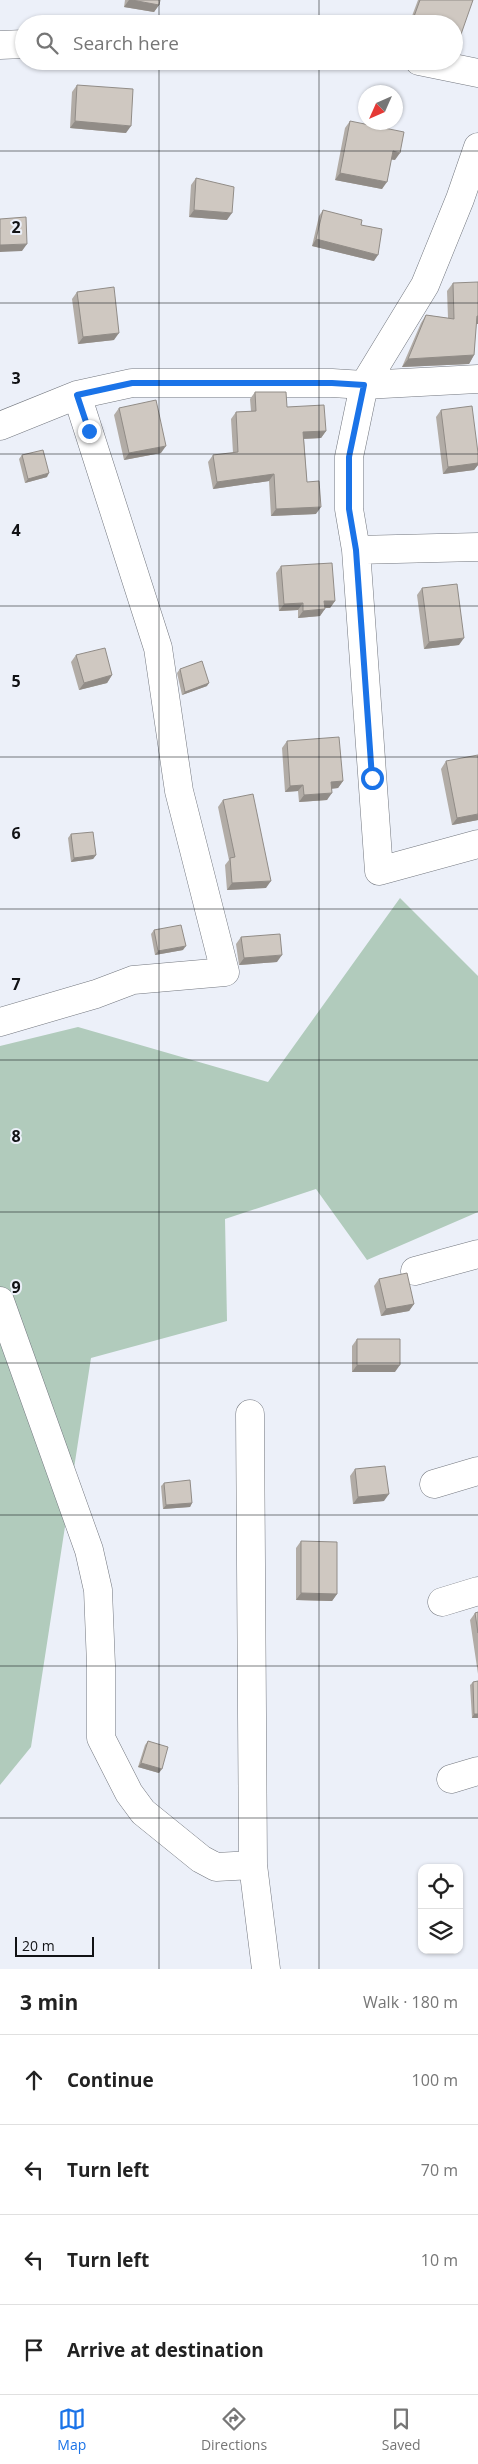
<!DOCTYPE html>
<meta charset="utf-8">
<style>
:root{--surface:#fff;--page:#f2f2f2;--text:#222;--muted:#767676;--line:#e0e0e0;--accent:#1a73e8}
body{margin:0;font-family:"Open Sans",sans-serif;background:var(--page);color:var(--text)}
.controls{position:absolute;right:15px;bottom:15px;display:grid;overflow:hidden;border-radius:10px;box-shadow:0 1px 4px #0004}
.controls button{width:45px;height:45px;display:grid;place-items:center;padding:0;border:0;border-bottom:1px solid var(--line);background:var(--surface);color:var(--text);font:25px sans-serif}
.compass{position:absolute;left:358px;top:85px;width:45px;height:45px;border-radius:50%;background:var(--surface);box-shadow:0 1px 4px #0004;rotate:225deg}
.scale{position:absolute;left:15px;bottom:12px;width:79px;box-sizing:border-box;padding-left:5px;border:2px solid #111215;border-top:0;font-size:14px;line-height:18px;white-space:nowrap;color:#111215;-webkit-text-stroke:4px #ecf0f9;paint-order:stroke}
.stop{position:absolute;width:15px;height:15px;margin:-11px;border:4px solid #1a73e8;border-radius:50%;background:#fff}
.stop.end{background:#1a73e8;border-color:#fff;box-shadow:0 1px 5px #0008}
.list{margin:0;padding:0;list-style:none}
h2{display:flex;justify-content:space-between;align-items:center;height:65px;margin:0;padding:0 20px;font-size:21px}
h2 small{font-size:16px;font-weight:400;color:var(--muted)}
.list li{display:grid;grid-template-columns:32px 1fr auto;gap:15px;align-items:center;box-sizing:border-box;height:90px;padding:0 20px;border-top:1px solid var(--line)}
.list b{display:block;font-size:19px;white-space:nowrap}
.list em{font-size:16px;font-style:normal;color:var(--muted)}
.icon{flex:none;width:28px;height:28px;fill:none;stroke:currentColor;stroke-width:2;stroke-linecap:round;stroke-linejoin:round}
.map{position:relative;flex:none;width:478px;height:1969px;overflow:hidden}
.search{position:absolute;background:var(--surface);box-shadow:0 1px 4px #0004;left:15px;right:15px;top:15px;height:55px;display:flex;align-items:center;gap:12px;box-sizing:border-box;padding:0 18px;border-radius:28px;color:var(--muted);font-size:19px}
.sheet{height:425px;background:var(--surface)}
nav{display:flex;justify-content:space-around;align-items:center;box-sizing:border-box;height:70px;border-top:1px solid var(--line);background:var(--surface);font-size:14px;color:var(--muted)}
nav a{display:grid;justify-items:center;gap:2px}
nav .on{color:var(--accent)}
.map>svg:first-child{display:block}
</style>
<div class="map">
<svg width="478" height="1969" viewBox="0 0 478 1969">
<rect width="100%" height="100%" fill="#ecf0f9"/>
<path fill="#b1cbbc" d="M 400,898 L 478,976 L 478,1212 L 367,1260 L 316,1189 L 225,1219 L 227,1321 L 91,1358 L 31,1747 L 0,1785 L 0,1046 L 78,1027 L 268,1082 Z"/>
<g fill="none" stroke-linecap="round" stroke-linejoin="round">
<defs>
<path id="minor" d="M 0,45 L 24,44
M 419,61 L 478,73
M 478,147 L 460,199 L 425,285 L 364,385 L 349,457 L 349,509 L 356,550 L 379,871 L 478,844
M 0,426 L 77,395 L 132,383 L 332,383 L 364,385 L 478,379
M 356,550 L 478,547
M 0,1022 L 96,994 L 133,980 L 225,972 L 179,791 L 158,648 L 77,395
M 415,1271 L 478,1254
M 0,1301 L 89,1550 L 98,1590 L 101,1665 L 101,1738 L 129,1793 L 143,1812 L 201,1859 L 216,1867 L 253,1865
M 250,1414 L 253,1865 L 266,1969
M 434,1484 L 478,1471
M 442,1602 L 478,1591
M 451,1779 L 478,1771"/>
</defs>
<use href="#minor" stroke="#73777f" stroke-width="29"/>
<use href="#minor" stroke="#fff" stroke-width="28"/>
</g>
<path fill="#b2aca6" d="M 125,0 L 160,0 L 159,5 L 154,12 L 124,7 Z
M 418,0 L 473,0 L 454,24 L 409,24 Z
M 77,85 L 126,133 L 70,128 L 72,92 Z
M 350,121 L 395,160 L 391,159 L 382,189 L 335,180 L 345,128 Z
M 196,178 L 227,220 L 189,217 L 191,185 Z
M 323,210 L 361,225 L 374,261 L 312,246 L 319,216 Z
M 453,283 L 478,324 L 476,324 L 474,355 L 469,364 L 402,367 L 421,323 L 426,315 L 448,318 L 447,291 Z
M 77,292 L 114,340 L 78,344 L 72,299 Z
M 255,392 L 287,407 L 326,431 L 321,438 L 304,439 L 307,482 L 316,514 L 271,516 L 269,481 L 213,489 L 208,462 L 213,455 L 233,453 L 231,419 L 236,412 L 251,411 L 250,399 Z
M 119,408 L 161,453 L 124,460 L 114,415 Z
M 441,410 L 478,453 L 478,465 L 474,470 L 443,474 L 436,417 Z
M 22,455 L 47,477 L 25,483 L 19,459 Z
M 281,566 L 335,601 L 330,608 L 325,608 L 320,616 L 298,618 L 298,610 L 279,611 L 276,573 Z
M 422,588 L 459,645 L 424,649 L 417,595 Z
M 76,655 L 112,675 L 107,683 L 79,690 L 71,662 Z
M 180,669 L 207,686 L 182,695 L 177,673 Z
M 287,741 L 343,781 L 338,788 L 331,789 L 327,800 L 299,802 L 298,791 L 285,792 L 282,748 Z
M 446,761 L 478,820 L 452,825 L 441,769 Z
M 223,800 L 266,888 L 227,890 L 225,865 L 229,860 L 218,807 Z
M 71,834 L 96,855 L 93,859 L 71,862 L 68,838 Z
M 154,930 L 183,950 L 155,955 L 151,934 Z
M 241,937 L 277,962 L 239,965 L 236,944 Z
M 379,1279 L 414,1304 L 409,1311 L 381,1316 L 374,1286 Z
M 357,1339 L 395,1372 L 352,1372 L 352,1346 Z
M 355,1469 L 384,1501 L 353,1504 L 350,1476 Z
M 164,1483 L 192,1503 L 190,1507 L 163,1509 L 161,1486 Z
M 301,1541 L 337,1594 L 332,1601 L 296,1600 L 296,1548 Z
M 478,1612 L 478,1674 L 470,1620 L 475,1613 Z
M 478,1681 L 478,1718 L 472,1718 L 470,1685 L 473,1682 Z
M 148,1741 L 159,1773 L 138,1767 L 145,1745 Z"/>
<path fill="#918c87" d="M 129,0 L 132,0 L 159,5 L 154,12 L 124,7 Z
M 454,38 L 459,40 L 454,47 Z
M 75,121 L 131,126 L 126,133 L 70,128 Z
M 393,151 L 400,153 L 395,160 L 388,159 Z
M 340,173 L 387,182 L 382,189 L 335,180 Z
M 194,210 L 232,213 L 227,220 L 189,217 Z
M 316,239 L 378,255 L 374,261 L 312,246 Z
M 27,244 L 22,251 L 0,252 L 0,245 Z
M 477,316 L 478,316 L 478,324 L 471,324 Z
M 119,333 L 114,340 L 78,344 L 83,337 Z
M 474,355 L 469,364 L 402,367 L 408,359 Z
M 326,431 L 321,438 L 299,439 L 303,432 Z
M 166,446 L 161,453 L 124,460 L 129,453 Z
M 478,463 L 478,465 L 474,470 L 443,474 L 448,467 Z
M 49,473 L 47,477 L 25,483 L 28,479 Z
M 274,474 L 269,481 L 213,489 L 217,482 Z
M 321,507 L 316,514 L 271,516 L 276,509 Z
M 324,601 L 335,601 L 330,608 L 319,608 Z
M 303,603 L 298,610 L 279,611 L 284,604 Z
M 325,609 L 320,616 L 298,618 L 303,611 Z
M 464,638 L 459,645 L 424,649 L 429,642 Z
M 112,675 L 107,683 L 79,690 L 84,683 Z
M 209,683 L 207,686 L 182,695 L 185,692 Z
M 343,781 L 338,788 L 326,789 L 331,782 Z
M 303,785 L 298,791 L 285,792 L 290,786 Z
M 332,793 L 327,800 L 299,802 L 304,795 Z
M 478,814 L 478,820 L 452,825 L 457,818 Z
M 96,855 L 93,859 L 71,862 L 74,858 Z
M 271,881 L 266,888 L 227,890 L 232,883 Z
M 186,946 L 183,950 L 155,955 L 158,951 Z
M 282,955 L 277,962 L 239,965 L 244,958 Z
M 414,1304 L 409,1311 L 381,1316 L 386,1309 Z
M 357,1365 L 400,1365 L 395,1372 L 352,1372 Z
M 389,1494 L 384,1501 L 353,1504 L 358,1497 Z
M 192,1503 L 190,1507 L 163,1509 L 166,1505 Z
M 301,1593 L 337,1594 L 332,1601 L 296,1600 Z
M 474,1714 L 478,1714 L 478,1718 L 472,1718 Z
M 141,1763 L 162,1769 L 159,1773 L 138,1767 Z"/>
<path fill="#cfc8c1" stroke="#918c87" d="M 132,0 L 160,0 L 159,5 Z
M 420,0 L 473,0 L 459,40 L 454,38 L 454,24 L 416,24 L 412,22 Z
M 77,85 L 133,89 L 131,126 L 75,121 Z
M 350,121 L 404,132 L 400,153 L 393,151 L 387,182 L 340,173 Z
M 196,178 L 234,187 L 232,213 L 194,210 Z
M 323,210 L 362,220 L 361,225 L 382,229 L 378,255 L 316,239 Z
M 26,217 L 27,244 L 0,245 L 0,219 Z
M 478,282 L 478,316 L 477,316 L 474,355 L 408,359 L 426,315 L 454,319 L 453,283 Z
M 114,287 L 119,333 L 83,337 L 77,292 Z
M 255,392 L 286,392 L 287,407 L 324,405 L 326,431 L 303,432 L 307,482 L 319,481 L 321,507 L 276,509 L 274,474 L 217,482 L 213,455 L 238,452 L 236,412 L 256,411 Z
M 156,400 L 166,446 L 129,453 L 119,408 Z
M 472,406 L 478,453 L 478,463 L 448,467 L 441,410 Z
M 43,450 L 49,473 L 28,479 L 22,455 Z
M 332,563 L 335,601 L 324,601 L 325,609 L 303,611 L 303,603 L 284,604 L 281,566 Z
M 457,584 L 464,638 L 429,642 L 422,588 Z
M 105,648 L 112,675 L 84,683 L 76,655 Z
M 202,661 L 209,683 L 185,692 L 180,669 Z
M 339,737 L 343,781 L 331,782 L 332,793 L 304,795 L 303,785 L 290,786 L 287,741 Z
M 478,755 L 478,814 L 457,818 L 446,761 Z
M 253,794 L 271,881 L 232,883 L 230,858 L 235,857 L 223,800 Z
M 93,832 L 96,855 L 74,858 L 71,834 Z
M 181,925 L 186,946 L 158,951 L 154,930 Z
M 280,934 L 282,955 L 244,958 L 241,937 Z
M 407,1273 L 414,1304 L 386,1309 L 379,1279 Z
M 357,1339 L 400,1339 L 400,1365 L 357,1365 Z
M 385,1466 L 389,1494 L 358,1497 L 355,1469 Z
M 190,1480 L 192,1503 L 166,1505 L 164,1483 Z
M 301,1541 L 337,1542 L 337,1594 L 301,1593 Z
M 478,1612 L 478,1633 L 475,1613 Z
M 478,1681 L 478,1714 L 474,1714 L 473,1682 Z
M 148,1741 L 168,1747 L 162,1769 L 141,1763 Z"/>
<g fill="none" stroke-linecap="round" stroke-linejoin="round">
<path stroke="#1a73e8" stroke-width="6" d="M 89,431 L 77,395 L 132,383 L 332,383 L 364,385 L 349,457 L 349,509 L 356,550 L 372,778"/>
</g>
<path fill="none" stroke="#111215" stroke-width="1" stroke-opacity="0.55" d="M 159,0 L 159,24M 319,0 L 319,24M 159,61 L 159,1969M 319,61 L 319,1969M 0,151 L 478,151M 0,303 L 478,303M 0,454 L 478,454M 0,606 L 478,606M 0,757 L 478,757M 0,909 L 478,909M 0,1060 L 478,1060M 0,1212 L 478,1212M 0,1363 L 478,1363M 0,1515 L 478,1515M 0,1666 L 478,1666M 0,1818 L 478,1818"/>
<g font-size="16" text-anchor="middle" font-weight="bold" fill="#111215" stroke="#ecf0f9" stroke-width="4" stroke-linejoin="round" paint-order="stroke">
<text x="16" y="233">2</text>
<text x="16" y="384">3</text>
<text x="16" y="536">4</text>
<text x="16" y="687">5</text>
<text x="16" y="839">6</text>
<text x="16" y="990">7</text>
<text x="16" y="1142">8</text>
<text x="16" y="1293">9</text>
</g>
</svg>
<div class="controls">
<button><svg class="icon" aria-label="locate" viewBox="0 0 24 24"><circle cx="12" cy="12" r="6"/><path d="M12 2v4M12 18v4M2 12h4M18 12h4"/></svg></button>
<button><svg class="icon" aria-label="layers" viewBox="0 0 24 24"><path d="M12 4l9 5-9 5-9-5zM3 14l9 5 9-5"/></svg></button>
</div>
<svg class="compass" viewBox="-18 -18 36 36"><path d="M0-13l5 13h-10z" fill="#e53935"/><path d="M0 13l5-13h-10z" fill="#767676"/></svg>
<div class="scale">20 m</div>
<div class="stop" style="left:372px;top:778px"></div>
<div class="stop end" style="left:89px;top:431px"></div>
<div class="search"><svg class="icon" aria-label="search" viewBox="0 0 24 24"><circle cx="10" cy="10" r="6"/><path d="M15 15l6 6"/></svg>Search here</div>
</div>
<section class="sheet">
<h2>3 min<small>Walk · 180 m</small></h2>
<ul class="list">
<li><svg class="icon" aria-label="ahead" viewBox="0 0 24 24"><path d="M12 20V5M6 11l6-6 6 6"/></svg><div><b>Continue</b></div><em>100 m</em></li>
<li><svg class="icon" aria-label="left" viewBox="0 0 24 24"><path d="M17 20v-9H6M10 6l-5 5 5 5"/></svg><div><b>Turn left</b></div><em>70 m</em></li>
<li><svg class="icon" aria-label="left" viewBox="0 0 24 24"><path d="M17 20v-9H6M10 6l-5 5 5 5"/></svg><div><b>Turn left</b></div><em>10 m</em></li>
<li><svg class="icon" aria-label="arrive" viewBox="0 0 24 24"><path d="M6 21V4h12l-3 4 3 4H6"/></svg><div><b>Arrive at destination</b></div></li>
</ul>
</section>
<nav>
<a class="on"><svg class="icon" aria-label="map" viewBox="0 0 24 24"><path d="M3 6l6-2 6 2 6-2v14l-6 2-6-2-6 2zM9 4v14M15 6v14"/></svg>Map</a>
<a><svg class="icon" aria-label="directions" viewBox="0 0 24 24"><path d="M12 3l9 9-9 9-9-9zM9 14v-3h6M13 9l2 2-2 2"/></svg>Directions</a>
<a><svg class="icon" aria-label="saved" viewBox="0 0 24 24"><path d="M7 4h10v16l-5-4-5 4z"/></svg>Saved</a>
</nav>
